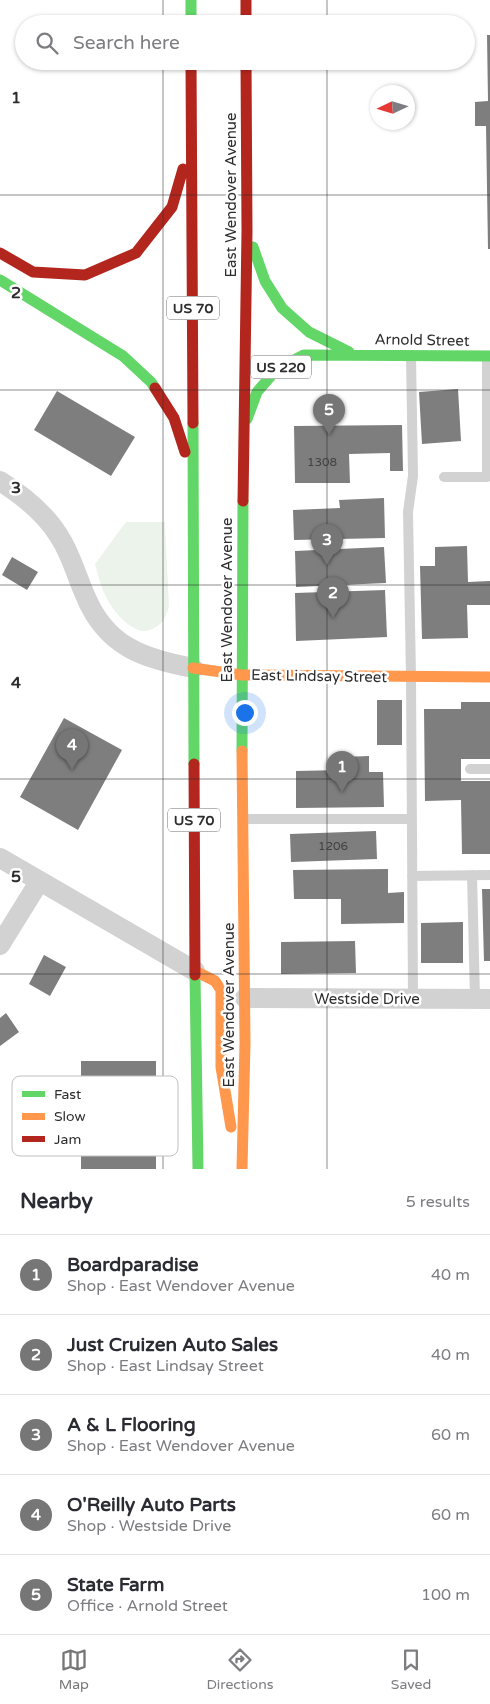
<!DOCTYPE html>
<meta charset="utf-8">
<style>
:root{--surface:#fff;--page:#f2f2f3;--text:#2b2b33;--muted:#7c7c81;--line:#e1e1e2;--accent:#767676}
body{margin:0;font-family:"Varela Round",sans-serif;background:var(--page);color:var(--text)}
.compass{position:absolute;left:370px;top:85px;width:45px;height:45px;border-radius:50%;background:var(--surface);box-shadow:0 1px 4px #0004;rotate:266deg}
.you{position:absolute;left:244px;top:712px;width:18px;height:18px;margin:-12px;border:4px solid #fff;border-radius:50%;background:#1a73e8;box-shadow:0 0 0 8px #1a73e833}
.badge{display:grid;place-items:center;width:32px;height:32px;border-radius:50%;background:var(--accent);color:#fff;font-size:16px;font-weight:700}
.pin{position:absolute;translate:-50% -41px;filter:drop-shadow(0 1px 2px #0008)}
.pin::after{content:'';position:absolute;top:26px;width:18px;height:15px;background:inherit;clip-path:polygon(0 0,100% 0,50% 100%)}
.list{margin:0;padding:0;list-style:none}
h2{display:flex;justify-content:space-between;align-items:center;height:65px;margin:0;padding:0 20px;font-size:21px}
h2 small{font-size:16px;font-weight:400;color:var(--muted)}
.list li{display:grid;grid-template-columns:32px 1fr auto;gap:15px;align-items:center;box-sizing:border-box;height:80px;padding:0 20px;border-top:1px solid var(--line)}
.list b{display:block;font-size:19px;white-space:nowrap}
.list p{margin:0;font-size:16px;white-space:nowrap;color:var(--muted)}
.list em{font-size:16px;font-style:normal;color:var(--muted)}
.icon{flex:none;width:28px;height:28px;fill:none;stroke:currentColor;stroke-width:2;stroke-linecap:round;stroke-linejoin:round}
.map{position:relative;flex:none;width:490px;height:1169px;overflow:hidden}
.search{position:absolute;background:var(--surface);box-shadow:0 1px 4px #0004;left:15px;right:15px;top:15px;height:55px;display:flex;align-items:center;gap:12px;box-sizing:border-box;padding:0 18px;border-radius:28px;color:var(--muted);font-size:19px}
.sheet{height:465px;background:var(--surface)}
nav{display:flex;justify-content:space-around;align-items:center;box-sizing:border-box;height:70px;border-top:1px solid var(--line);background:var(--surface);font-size:14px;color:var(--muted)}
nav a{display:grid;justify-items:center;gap:2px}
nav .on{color:var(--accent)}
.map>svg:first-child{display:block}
</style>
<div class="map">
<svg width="490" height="1169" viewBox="0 0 490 1169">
<rect width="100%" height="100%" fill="#fff"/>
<path fill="#ecf3eb" d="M 126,522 L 165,522 L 169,607 C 165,619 162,625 150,630 C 133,636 113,611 106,597 C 101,587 98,575 95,564 Z"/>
<path fill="#7e7e7e" d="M 487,35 L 490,35 L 490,249 L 488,249 L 486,126 L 475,126 L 475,102 L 488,101 Z
M 458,389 L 461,441 L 422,444 L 419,392 Z
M 57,391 L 135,437 L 111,476 L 34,430 Z
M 402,425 L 403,471 L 390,471 L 390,453 L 349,454 L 350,483 L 295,483 L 294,426 Z
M 384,498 L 385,538 L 294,540 L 293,510 L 340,508 L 339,500 Z
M 467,546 L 468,582 L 490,581 L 490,605 L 467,605 L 468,638 L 422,639 L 420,566 L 435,566 L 435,547 Z
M 384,547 L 386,583 L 296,587 L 295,551 Z
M 12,557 L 38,572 L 27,590 L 2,575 Z
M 385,590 L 387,637 L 296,641 L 295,593 Z
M 377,700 L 402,700 L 402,745 L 377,745 Z
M 461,702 L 490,702 L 490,759 L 461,759 L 461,781 L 490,781 L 490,854 L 462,854 L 461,800 L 425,801 L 424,709 L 461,709 Z
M 64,718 L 122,750 L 78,830 L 20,797 Z
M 369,756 L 369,772 L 383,772 L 384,807 L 296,808 L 296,771 L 342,770 L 342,757 Z
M 376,831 L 377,859 L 291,862 L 290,834 Z
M 388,869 L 388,893 L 404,892 L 404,923 L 341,924 L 341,899 L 294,899 L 293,870 Z
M 482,889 L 490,889 L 490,961 L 484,961 Z
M 463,922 L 463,963 L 421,963 L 421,923 Z
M 355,941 L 356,973 L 281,974 L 281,942 Z
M 44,955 L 66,967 L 50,996 L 29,984 Z
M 6,1013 L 19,1032 L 0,1046 L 0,1018 Z
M 81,1061 L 156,1061 L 156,1169 L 81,1169 Z"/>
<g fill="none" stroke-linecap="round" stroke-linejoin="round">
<path stroke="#d2d2d2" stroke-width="10" d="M 411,356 L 413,476 L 408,512 L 411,677 L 413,999
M 444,477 L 487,477 L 487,357
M 470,769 L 490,769
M 243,819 L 412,819
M 472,875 L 475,999
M 412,876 L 490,875"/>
<path stroke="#d2d2d2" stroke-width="20" d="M 0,481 C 22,495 45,513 59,536 C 71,554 76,575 85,595 C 106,647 143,658 193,668
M 0,858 L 195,971
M 0,945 L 39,882
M 245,998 L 490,999"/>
<path stroke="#63d668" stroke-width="11" d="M 191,0 L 191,24
M 253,247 L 265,281 L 282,308 L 309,332 L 349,352
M 0,280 L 123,356 L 151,382 L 155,388
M 247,419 L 257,392 L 277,369 L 304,355 L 490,356
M 193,423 L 194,764
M 242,751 L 243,501
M 195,975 L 198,1169"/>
<path stroke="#ff974d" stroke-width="11" d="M 193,668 L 242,675 L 490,677
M 195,971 L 215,981 L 221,990 L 221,1067 L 231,1127
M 242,1169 L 245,1043 L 242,751"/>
<path stroke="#b3261e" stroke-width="11" d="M 246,0 L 246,24
M 191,61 L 193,423
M 0,253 L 33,272 L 85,275 L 136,253 L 172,207 L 183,169
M 155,388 L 174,418 L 185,452
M 243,501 L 247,231 L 246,61
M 194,764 L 195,975"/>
</g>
<path fill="none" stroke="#2d2d2d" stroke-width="1" stroke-opacity="0.55" d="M 163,0 L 163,24M 327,0 L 327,24M 163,61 L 163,1169M 327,61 L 327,1169M 0,195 L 490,195M 0,390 L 490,390M 0,585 L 490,585M 0,779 L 490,779M 0,974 L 490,974"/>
<g text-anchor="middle" stroke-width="5" stroke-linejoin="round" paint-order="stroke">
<g font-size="12" fill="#414141">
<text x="322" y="466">1308</text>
<text x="333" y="850">1206</text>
</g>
<g fill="#fff" stroke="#6c6c6c" stroke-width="1">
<rect x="167" y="296.5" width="52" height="23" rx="4"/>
<rect x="251" y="355.5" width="60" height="23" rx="4"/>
<rect x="168" y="808.5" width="52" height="23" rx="4"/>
</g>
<g font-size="14" font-weight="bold" fill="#2d2d2d">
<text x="193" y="313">US 70</text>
<text x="281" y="372">US 220</text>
<text x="194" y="825">US 70</text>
</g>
<g font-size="15" fill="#2d2d2d" stroke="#fff">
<text transform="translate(231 195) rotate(-90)" y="5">East Wendover Avenue</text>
<text transform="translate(422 340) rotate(1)" y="5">Arnold Street</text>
<text transform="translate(227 600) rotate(-90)" y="5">East Wendover Avenue</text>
<text transform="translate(319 676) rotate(1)" y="5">East Lindsay Street</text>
<text x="367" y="1004">Westside Drive</text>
<text transform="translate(229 1005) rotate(-90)" y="5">East Wendover Avenue</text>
</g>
</g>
<rect x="12" y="1076" width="166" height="80" rx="8" fill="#fff" stroke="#c0c0c0" stroke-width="1"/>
<rect x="22" y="1091" width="23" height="6" fill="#63d668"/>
<rect x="22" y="1113" width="23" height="7" fill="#ff974d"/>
<rect x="22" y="1136" width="23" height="6" fill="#b3261e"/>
<g font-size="14" fill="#2d2d2d">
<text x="54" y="1099">Fast</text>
<text x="54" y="1121">Slow</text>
<text x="54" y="1144">Jam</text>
</g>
<g font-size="16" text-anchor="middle" font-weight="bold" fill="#2d2d2d" stroke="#fff" stroke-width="5" stroke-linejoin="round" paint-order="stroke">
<text x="16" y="103">1</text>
<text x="16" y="298">2</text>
<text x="16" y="493">3</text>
<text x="16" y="688">4</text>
<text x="16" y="882">5</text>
</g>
</svg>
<svg class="compass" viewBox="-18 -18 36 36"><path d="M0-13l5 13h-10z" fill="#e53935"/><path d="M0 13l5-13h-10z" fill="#7c7c81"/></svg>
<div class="you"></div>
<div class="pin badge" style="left:342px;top:792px">1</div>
<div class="pin badge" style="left:333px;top:618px">2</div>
<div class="pin badge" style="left:327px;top:565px">3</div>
<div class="pin badge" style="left:72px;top:770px">4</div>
<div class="pin badge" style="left:329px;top:435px">5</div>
<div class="search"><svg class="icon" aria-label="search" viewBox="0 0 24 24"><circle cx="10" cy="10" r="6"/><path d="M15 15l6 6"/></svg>Search here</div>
</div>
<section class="sheet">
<h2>Nearby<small>5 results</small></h2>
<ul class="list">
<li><span class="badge">1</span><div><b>Boardparadise</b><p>Shop · East Wendover Avenue</p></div><em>40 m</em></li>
<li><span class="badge">2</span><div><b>Just Cruizen Auto Sales</b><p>Shop · East Lindsay Street</p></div><em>40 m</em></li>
<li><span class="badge">3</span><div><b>A &amp; L Flooring</b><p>Shop · East Wendover Avenue</p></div><em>60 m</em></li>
<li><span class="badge">4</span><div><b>O'Reilly Auto Parts</b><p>Shop · Westside Drive</p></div><em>60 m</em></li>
<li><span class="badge">5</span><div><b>State Farm</b><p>Office · Arnold Street</p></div><em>100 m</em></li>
</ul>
</section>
<nav>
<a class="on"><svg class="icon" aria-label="map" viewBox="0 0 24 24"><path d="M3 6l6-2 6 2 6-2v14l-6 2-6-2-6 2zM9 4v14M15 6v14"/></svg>Map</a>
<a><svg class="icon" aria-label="directions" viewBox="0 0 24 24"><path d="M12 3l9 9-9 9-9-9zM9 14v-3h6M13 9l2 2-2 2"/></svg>Directions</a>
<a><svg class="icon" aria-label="saved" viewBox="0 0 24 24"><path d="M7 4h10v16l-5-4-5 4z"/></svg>Saved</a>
</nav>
